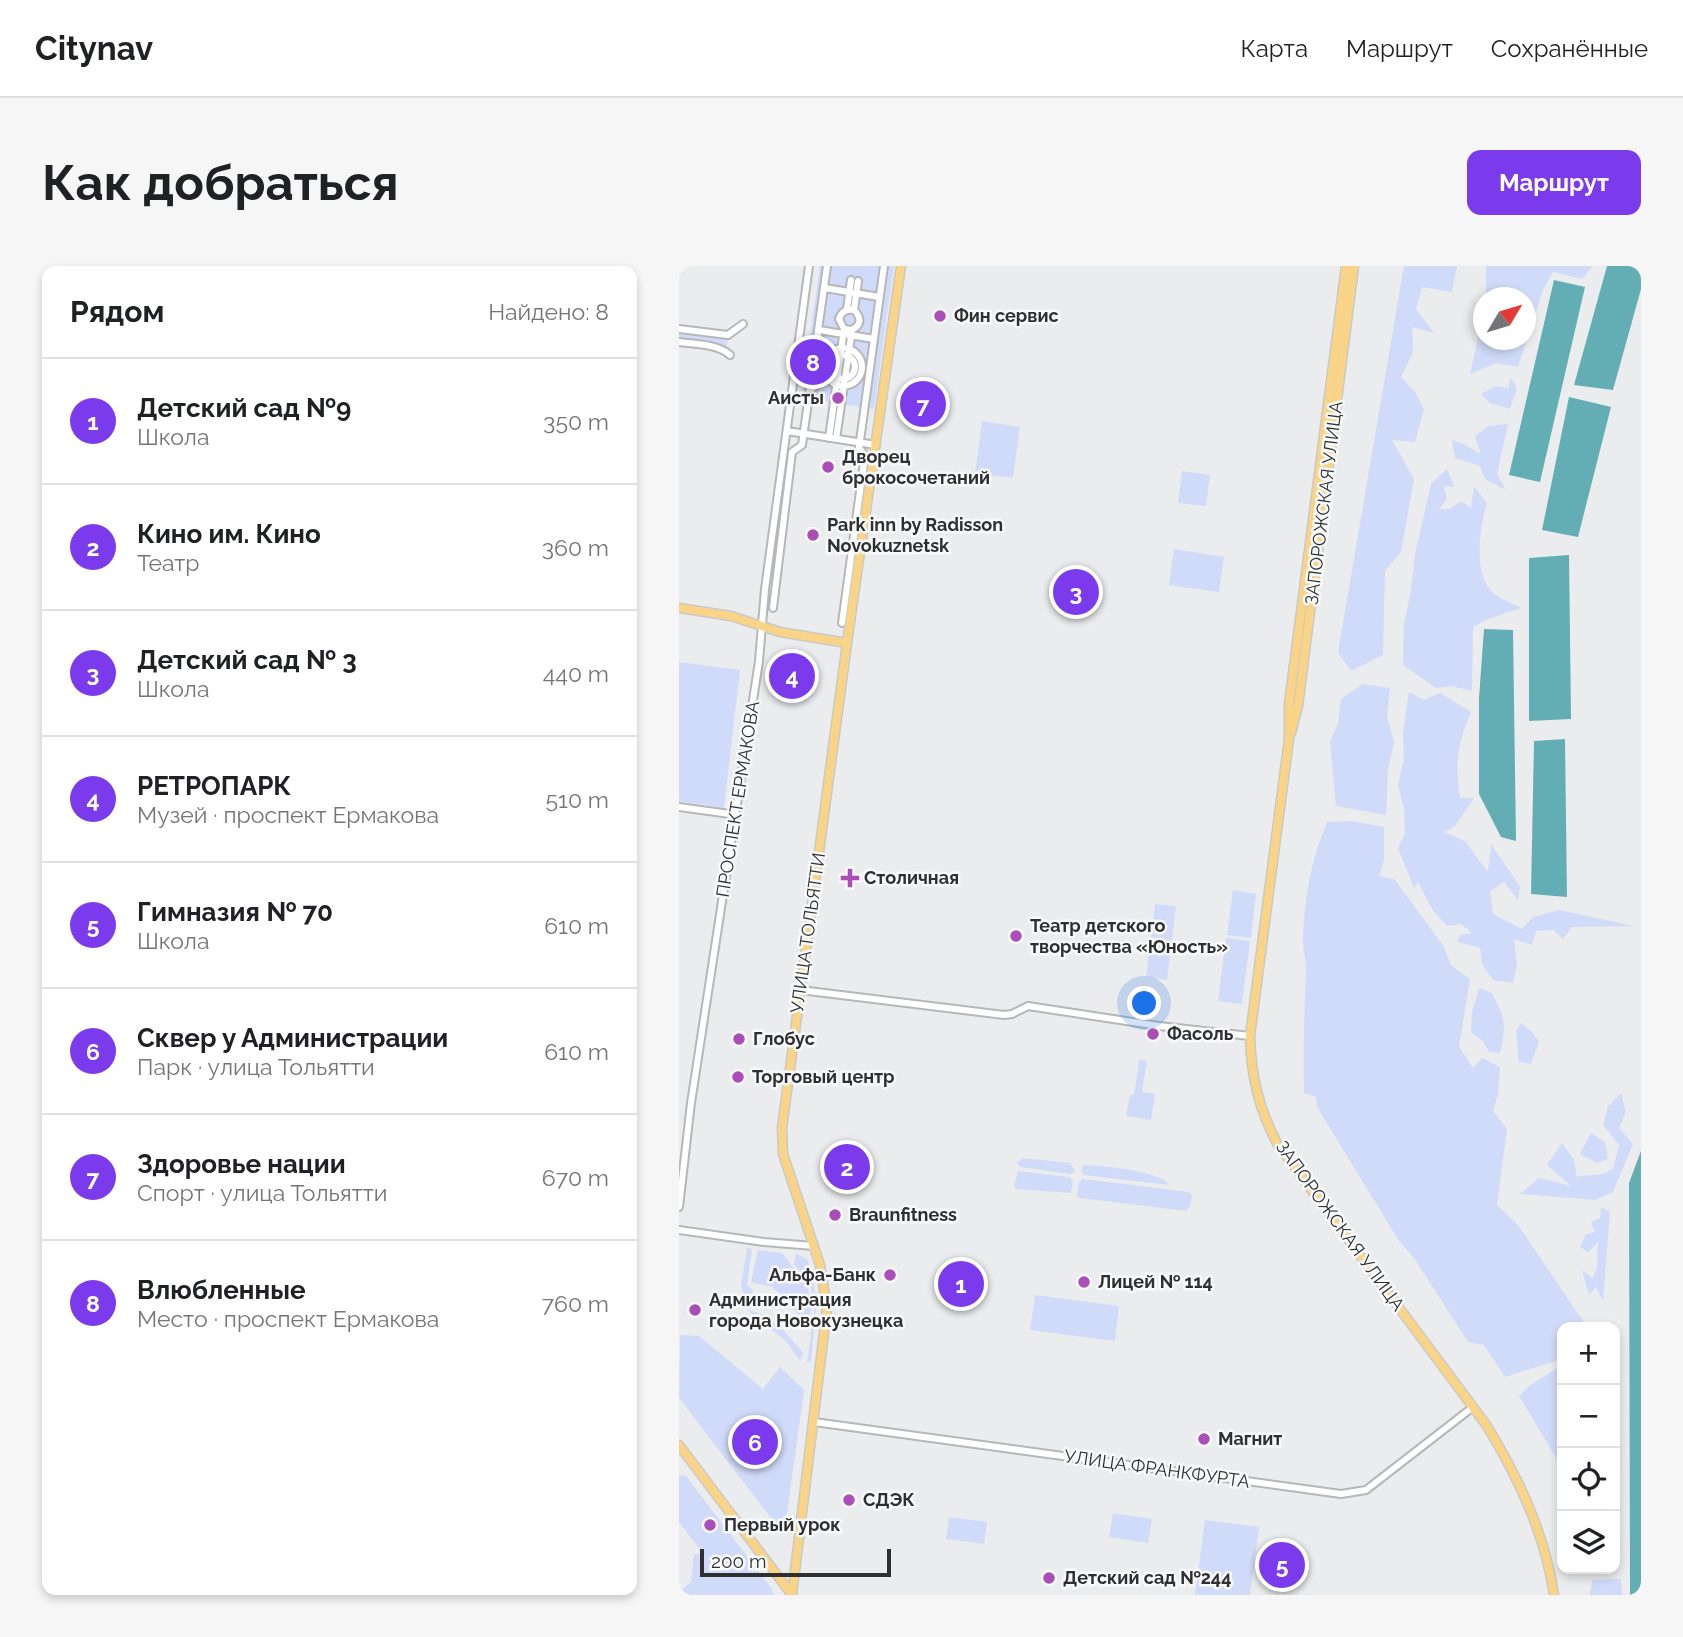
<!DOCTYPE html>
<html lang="ru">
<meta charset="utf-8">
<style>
:root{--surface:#fff;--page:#f6f6f6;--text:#202124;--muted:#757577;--line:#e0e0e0;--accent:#7c3aed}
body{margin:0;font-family:Raleway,sans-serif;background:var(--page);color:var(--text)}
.controls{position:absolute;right:21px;bottom:21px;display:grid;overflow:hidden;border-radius:14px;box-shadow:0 4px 10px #0003}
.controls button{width:63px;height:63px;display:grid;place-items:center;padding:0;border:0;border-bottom:2px solid var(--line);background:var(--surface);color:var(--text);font:35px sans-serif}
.compass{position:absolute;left:794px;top:21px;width:63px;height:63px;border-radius:50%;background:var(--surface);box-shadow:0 4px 10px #0003;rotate:52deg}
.scale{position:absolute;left:21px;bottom:18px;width:191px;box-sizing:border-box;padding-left:7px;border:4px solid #2f2f2f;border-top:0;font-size:19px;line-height:24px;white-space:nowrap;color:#2f2f2f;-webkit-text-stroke:5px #f8f9fb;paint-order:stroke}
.you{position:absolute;left:466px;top:738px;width:24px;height:24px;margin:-18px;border:5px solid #fff;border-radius:50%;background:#1a73e8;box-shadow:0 0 0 10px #1a73e833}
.badge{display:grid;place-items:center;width:46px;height:46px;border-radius:50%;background:var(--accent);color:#fff;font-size:23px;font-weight:700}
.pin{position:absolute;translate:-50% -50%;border:4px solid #fff;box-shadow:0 2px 7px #0006}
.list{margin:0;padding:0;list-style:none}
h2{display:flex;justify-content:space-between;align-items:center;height:91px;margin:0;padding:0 28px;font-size:30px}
h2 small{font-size:23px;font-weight:400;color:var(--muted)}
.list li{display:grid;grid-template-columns:46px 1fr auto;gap:21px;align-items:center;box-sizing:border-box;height:126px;padding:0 28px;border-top:2px solid var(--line)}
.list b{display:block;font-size:26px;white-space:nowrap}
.list p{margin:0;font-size:23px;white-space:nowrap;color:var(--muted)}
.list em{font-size:23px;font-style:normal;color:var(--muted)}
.icon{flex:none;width:38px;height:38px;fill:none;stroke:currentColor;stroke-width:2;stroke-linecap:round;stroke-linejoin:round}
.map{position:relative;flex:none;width:962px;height:1329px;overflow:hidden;border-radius:14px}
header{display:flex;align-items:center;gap:42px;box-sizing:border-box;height:98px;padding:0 35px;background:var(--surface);border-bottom:2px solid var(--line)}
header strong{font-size:33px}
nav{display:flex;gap:38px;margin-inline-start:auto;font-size:24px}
.intro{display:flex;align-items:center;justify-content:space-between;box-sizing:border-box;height:168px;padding:0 42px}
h1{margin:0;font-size:49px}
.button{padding:18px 32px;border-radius:14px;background:var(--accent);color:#fff;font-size:24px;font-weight:700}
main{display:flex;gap:42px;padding:0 42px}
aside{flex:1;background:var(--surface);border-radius:14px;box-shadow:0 4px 10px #0003}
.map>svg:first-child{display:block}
</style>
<header>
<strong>Citynav</strong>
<nav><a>Карта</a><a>Маршрут</a><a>Сохранённые</a></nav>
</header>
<div class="intro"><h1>Как добраться</h1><a class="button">Маршрут</a></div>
<main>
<aside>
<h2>Рядом<small>Найдено: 8</small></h2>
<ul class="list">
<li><span class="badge">1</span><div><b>Детский сад №9</b><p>Школа</p></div><em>350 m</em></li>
<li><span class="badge">2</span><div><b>Кино им. Кино</b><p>Театр</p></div><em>360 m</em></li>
<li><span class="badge">3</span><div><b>Детский сад № 3</b><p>Школа</p></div><em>440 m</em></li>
<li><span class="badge">4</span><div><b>РЕТРОПАРК</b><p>Музей · проспект Ермакова</p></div><em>510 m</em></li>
<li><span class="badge">5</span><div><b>Гимназия № 70</b><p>Школа</p></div><em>610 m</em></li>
<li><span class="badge">6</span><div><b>Сквер у Администрации</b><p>Парк · улица Тольятти</p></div><em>610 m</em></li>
<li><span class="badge">7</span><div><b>Здоровье нации</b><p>Спорт · улица Тольятти</p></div><em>670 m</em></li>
<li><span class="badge">8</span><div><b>Влюбленные</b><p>Место · проспект Ермакова</p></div><em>760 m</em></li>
</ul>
</aside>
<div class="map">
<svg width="962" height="1329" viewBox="0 0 962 1329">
<rect width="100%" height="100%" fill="#ebeced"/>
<path fill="#d0dbf9" d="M 141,0 L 215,0 L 195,143 L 122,132 Z
M 725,0 L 778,0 L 773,26 L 743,21 L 737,43 L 755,67 L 733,61 L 734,86 L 722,111 L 736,126 L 745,143 L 736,176 L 713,174 L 735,213 L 722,286 L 706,305 L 704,389 L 672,405 L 659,386 Z
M 807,0 L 914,0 L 903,13 L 874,6 L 864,24 L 839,101 L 817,97 L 791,108 L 804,49 L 804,74 L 846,74 L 846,32 L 807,31 Z
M 0,61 L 49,72 L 47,86 L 0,77 Z
M 832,111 L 838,123 L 831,143 L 811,137 L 802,128 L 817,120 L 829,122 Z
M 303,155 L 341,161 L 334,212 L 296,207 Z
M 829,158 L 818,208 L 827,224 L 806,213 L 801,200 L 776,192 L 773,174 L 785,178 L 802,189 L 796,170 L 809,160 Z
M 768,203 L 775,221 L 765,220 L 768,233 L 760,243 L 771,243 L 782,235 L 792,242 L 795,220 L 808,237 C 801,260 794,305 812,325 C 819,332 833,337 842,342 L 809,353 L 794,361 L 793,425 L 772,420 L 757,422 L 724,399 L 725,358 L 732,324 L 736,288 L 752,218 Z
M 503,205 L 531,209 L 527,240 L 499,237 Z
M 495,283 L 545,291 L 540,326 L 490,319 Z
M 0,396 L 61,404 L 45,542 L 0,535 Z
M 684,418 L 711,422 L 708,450 L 715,476 L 709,504 L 707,549 L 657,540 L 651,476 L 659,457 L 662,433 Z
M 730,426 L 745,434 L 761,427 L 792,446 C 778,480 776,495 781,532 L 795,532 L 776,560 L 765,566 L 786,575 L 809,606 L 812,578 L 841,621 L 839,634 L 825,616 L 811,625 L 814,648 L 843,663 L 854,651 L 880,644 L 955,660 L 893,661 L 884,673 L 874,664 L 857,665 L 853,679 L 835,673 L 838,698 L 834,717 L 814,714 L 803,698 L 801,682 L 779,676 L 781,669 L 793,667 L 782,658 L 768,660 L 753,643 L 739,616 L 735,622 L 719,582 L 726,567 L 725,544 L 719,519 L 725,492 L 724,466 Z
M 673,555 L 705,561 L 705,594 L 700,610 L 715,613 L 764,679 L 772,699 L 791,713 L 780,781 L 794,802 L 803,792 L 821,801 L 819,828 L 814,845 L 828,863 L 818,939 L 839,959 L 908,1061 L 883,1061 L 883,1093 L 826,1111 L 805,1079 L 789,1076 L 735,992 L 720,975 L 638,841 L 637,831 L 625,827 C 624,787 625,748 627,709 C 627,698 625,688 624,677 C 624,636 632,594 648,556 Z
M 554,624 L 577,628 L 572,672 L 548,669 Z
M 476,638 L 497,640 L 488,714 L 467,711 Z
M 547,672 L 571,675 L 563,738 L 539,735 Z
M 800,722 L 813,727 C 826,753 828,758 821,787 L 810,786 L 803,774 L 792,767 L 793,746 Z
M 842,757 L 855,768 L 860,776 L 852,798 L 840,796 L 837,765 Z
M 460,794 L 468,795 L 463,826 L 476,828 L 472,854 L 447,850 L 451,829 L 455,829 Z
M 942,827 L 947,846 L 940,862 L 954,878 L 934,926 L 916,934 L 841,928 L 860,912 L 892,920 L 868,899 L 883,877 L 895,894 L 898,911 C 912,908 922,911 934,903 L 940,879 L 924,859 L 929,840 Z
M 912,867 L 926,876 L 929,893 L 918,897 L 901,888 Z
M 343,892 L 391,897 L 396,905 L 394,907 L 391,908 L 341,901 L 338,897 Z
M 404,899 C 423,900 480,904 490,919 L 405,909 L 402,905 Z
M 339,905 L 390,911 L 394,914 L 392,927 L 337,923 L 335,920 Z
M 404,913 L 510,926 L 513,929 L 511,941 L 507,945 L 401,932 L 398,930 L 400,916 Z
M 922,941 L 931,946 L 924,1035 L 917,1021 L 910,1029 L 903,1004 L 914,1012 L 918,1002 L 919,976 L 909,986 L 901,981 L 907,968 L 916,966 L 912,956 L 921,952 Z
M 68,982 L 73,983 L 68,1019 L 74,1024 L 72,1035 L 66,1032 L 62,1020 Z
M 79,984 L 103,987 L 128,1020 L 133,1037 L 129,1061 L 108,1034 L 93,1021 L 72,1016 Z
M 117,987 L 129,994 L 138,1034 L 132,1095 L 128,1097 L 136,1037 L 131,1019 L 115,998 Z
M 356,1029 L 440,1040 L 436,1075 L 351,1064 Z
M 68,1044 C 90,1046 110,1070 124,1087 L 121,1095 L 107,1075 Z
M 1,1069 L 20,1070 L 84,1123 L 101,1101 L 125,1124 L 105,1269 L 0,1132 Z
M 883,1099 L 883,1202 L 840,1130 L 850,1120 Z
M 0,1209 L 7,1210 L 93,1323 L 95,1329 L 6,1329 L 2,1324 L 12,1316 L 15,1288 L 22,1288 L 21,1302 L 23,1286 L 0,1256 Z
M 434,1247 L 473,1253 L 469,1277 L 430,1271 Z
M 270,1251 L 308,1256 L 305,1278 L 267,1273 Z
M 526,1254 L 580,1261 L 571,1329 L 516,1329 Z
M 942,1313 L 943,1329 L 911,1329 L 913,1314 Z"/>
<path fill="#63aeb4" d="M 928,0 L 962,0 L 962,23 L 934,124 L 895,119 Z
M 875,14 L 906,21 L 861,216 L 830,209 Z
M 890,131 L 932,141 L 899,271 L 863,264 Z
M 890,289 L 892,453 L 850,455 L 850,292 Z
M 805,363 L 834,364 L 837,575 L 822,571 L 800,528 L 800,432 Z
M 886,473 L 888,631 L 852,628 L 855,475 Z
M 962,885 L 962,1329 L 951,1329 L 950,917 Z"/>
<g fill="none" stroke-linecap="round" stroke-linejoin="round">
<defs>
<path id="minor" d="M 146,22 L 200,31
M 168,43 L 172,14
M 175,44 C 167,43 163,45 160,53 L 165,63 L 173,64 C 182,59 183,52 175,44 L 179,15
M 0,63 L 49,69 L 64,58
M 140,64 L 195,73
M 139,70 L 152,88
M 0,76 C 16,78 39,78 51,89
M145 101a19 19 0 1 1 38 0a19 19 0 1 1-38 0Z
M152 101a12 12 0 1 1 24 0a12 12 0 1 1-24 0Z
M 131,124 L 149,111
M 108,165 L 197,179
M 150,172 L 165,63
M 157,173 L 173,64
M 94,342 L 113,186 L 123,179 L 148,0
M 163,357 L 186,189 L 180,182 L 205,0
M 0,541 L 58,549
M 121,724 L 325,749 L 333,748 L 349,740 L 480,760 L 571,770
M 0,941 L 12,837 L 80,395 L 86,323 L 130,0
M 0,964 L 85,976 L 135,980
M 135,1156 L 662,1228 L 687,1224 L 794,1141"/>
<path id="major" d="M 667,0 L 610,438 L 610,473 L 571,770 C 572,810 580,844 599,879 L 808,1160 C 840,1213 866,1268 875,1329
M 0,342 L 52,350 L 101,366 L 168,377
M 612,467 L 619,440 L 675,0
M 0,1179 L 113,1329
M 113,1329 L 148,1042 L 141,999 L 104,888 L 103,862 L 168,377 L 222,0"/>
</defs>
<use href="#minor" stroke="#b6b7b8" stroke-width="10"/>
<use href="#major" stroke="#c9c9c9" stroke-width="11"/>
<use href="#minor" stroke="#fff" stroke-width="6"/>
<use href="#major" stroke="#fad486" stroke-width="8"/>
</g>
<g fill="#ac4eb8" stroke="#f8f9fb" stroke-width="2.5">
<circle cx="261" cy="50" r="7"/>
<circle cx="159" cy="132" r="7"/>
<circle cx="149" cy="201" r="7"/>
<circle cx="134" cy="269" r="7"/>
<path d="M167.5 601.5h7v7h7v7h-7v7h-7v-7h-7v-7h7z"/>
<circle cx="337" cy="670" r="7"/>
<circle cx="474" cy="768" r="7"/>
<circle cx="60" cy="773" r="7"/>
<circle cx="59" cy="811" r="7"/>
<circle cx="156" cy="949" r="7"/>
<circle cx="211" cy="1009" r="7"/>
<circle cx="405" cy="1016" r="7"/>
<circle cx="16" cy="1044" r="7"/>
<circle cx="525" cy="1173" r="7"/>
<circle cx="170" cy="1234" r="7"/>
<circle cx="31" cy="1259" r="7"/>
<circle cx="370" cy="1312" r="7"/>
</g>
<g text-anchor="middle" stroke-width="5" stroke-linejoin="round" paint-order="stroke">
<g font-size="18" font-weight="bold" fill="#2f2f2f" stroke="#f8f9fb" text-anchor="start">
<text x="275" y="56">Фин сервис</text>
<text x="145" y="138" text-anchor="end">Аисты</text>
<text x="163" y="197">Дворец<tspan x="163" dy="21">брокосочетаний</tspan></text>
<text x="148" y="265">Park inn by Radisson<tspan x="148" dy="21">Novokuznetsk</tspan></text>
<text x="185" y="618">Столичная</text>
<text x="351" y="666">Театр детского<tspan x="351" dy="21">творчества «Юность»</tspan></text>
<text x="488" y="774">Фасоль</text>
<text x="74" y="779">Глобус</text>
<text x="73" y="817">Торговый центр</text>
<text x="170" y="955">Braunfitness</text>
<text x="197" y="1015" text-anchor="end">Альфа-Банк</text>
<text x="419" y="1022">Лицей № 114</text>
<text x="30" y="1040">Администрация<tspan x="30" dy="21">города Новокузнецка</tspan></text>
<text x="539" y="1179">Магнит</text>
<text x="184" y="1240">СДЭК</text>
<text x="45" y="1265">Первый урок</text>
<text x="384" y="1318">Детский сад №244</text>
</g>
<g font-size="18" fill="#2f2f2f" stroke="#f8f9fb">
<text transform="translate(645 237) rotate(-83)" y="6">ЗАПОРОЖСКАЯ УЛИЦА</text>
<text transform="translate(59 533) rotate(-81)" y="6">ПРОСПЕКТ ЕРМАКОВА</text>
<text transform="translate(129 667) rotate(-82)" y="6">УЛИЦА ТОЛЬЯТТИ</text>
<text transform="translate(661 960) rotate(54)" y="6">ЗАПОРОЖСКАЯ УЛИЦА</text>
<text transform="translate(478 1203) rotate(8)" y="6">УЛИЦА ФРАНКФУРТА</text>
</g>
</g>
</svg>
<div class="controls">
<button>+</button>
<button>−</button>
<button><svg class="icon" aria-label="locate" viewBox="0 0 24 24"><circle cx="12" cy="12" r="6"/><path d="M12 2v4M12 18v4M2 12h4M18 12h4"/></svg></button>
<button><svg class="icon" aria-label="layers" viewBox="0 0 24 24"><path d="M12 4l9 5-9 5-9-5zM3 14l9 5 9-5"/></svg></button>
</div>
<svg class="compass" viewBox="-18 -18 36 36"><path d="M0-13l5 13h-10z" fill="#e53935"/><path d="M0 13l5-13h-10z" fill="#757577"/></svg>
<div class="scale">200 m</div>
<div class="you"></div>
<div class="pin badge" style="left:282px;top:1018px">1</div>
<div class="pin badge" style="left:168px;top:901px">2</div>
<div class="pin badge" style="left:397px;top:326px">3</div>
<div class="pin badge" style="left:113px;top:410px">4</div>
<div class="pin badge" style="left:603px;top:1299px">5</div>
<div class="pin badge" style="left:76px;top:1176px">6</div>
<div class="pin badge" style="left:244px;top:138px">7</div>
<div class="pin badge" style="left:134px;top:96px">8</div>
</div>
</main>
